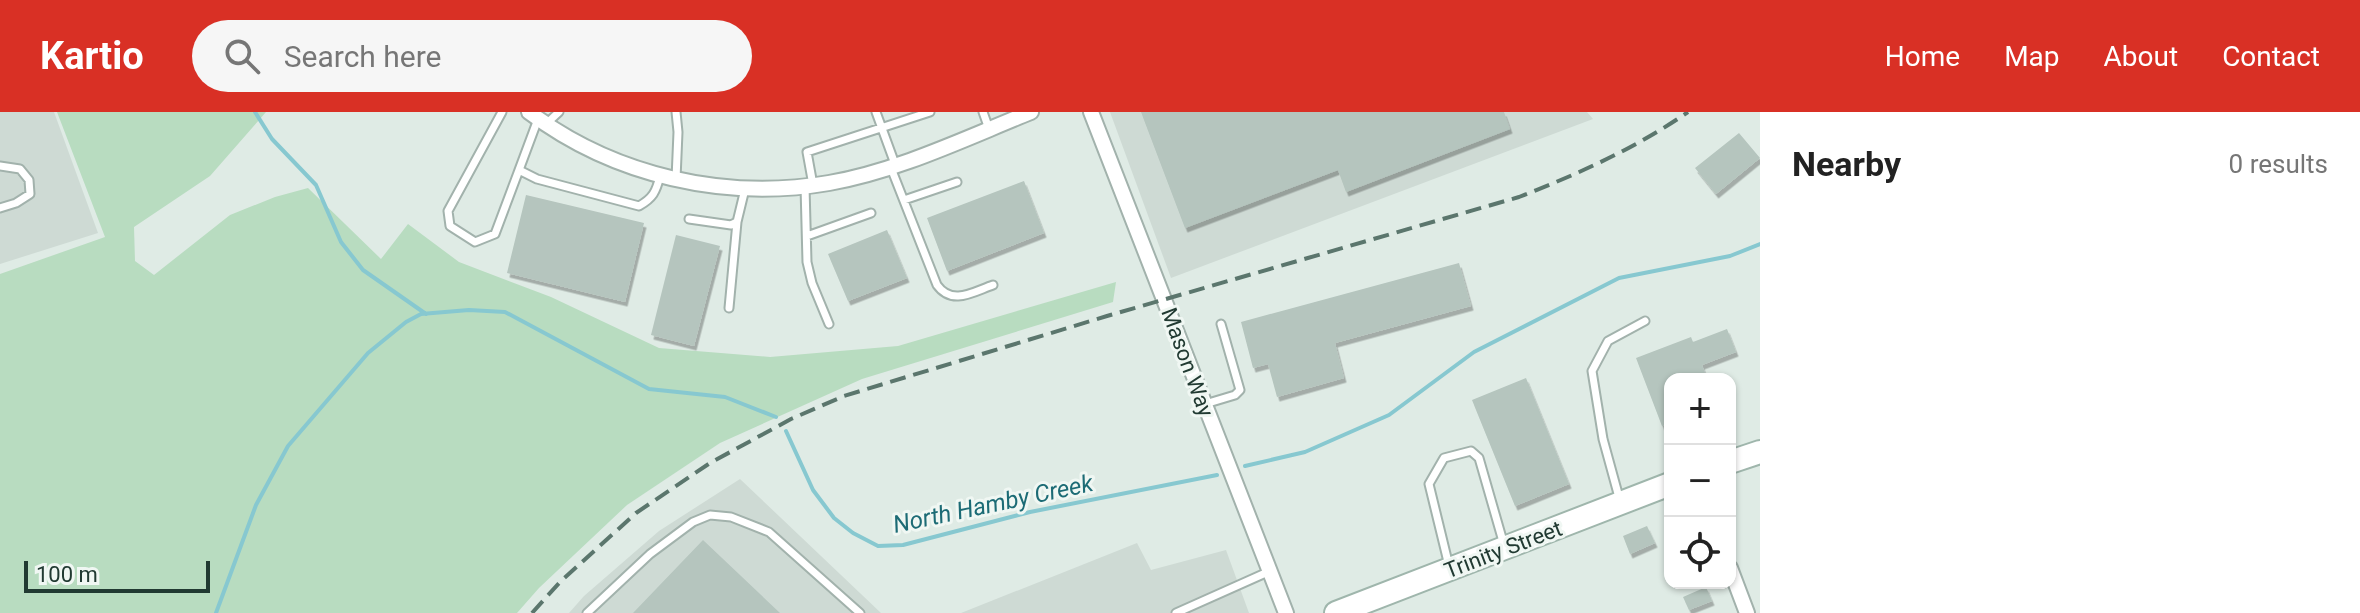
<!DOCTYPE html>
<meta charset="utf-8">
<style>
:root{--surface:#fff;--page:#f6f6f6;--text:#222;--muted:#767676;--line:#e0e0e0;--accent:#d93025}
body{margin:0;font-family:Roboto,sans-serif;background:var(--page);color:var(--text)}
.controls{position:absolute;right:24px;bottom:24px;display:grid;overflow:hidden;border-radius:16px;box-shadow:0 2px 6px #0004}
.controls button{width:72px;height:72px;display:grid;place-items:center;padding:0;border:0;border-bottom:2px solid var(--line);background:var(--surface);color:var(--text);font:40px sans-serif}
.scale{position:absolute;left:24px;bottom:20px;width:186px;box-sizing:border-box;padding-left:8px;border:4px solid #213a32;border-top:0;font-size:22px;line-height:28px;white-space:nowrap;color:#213a32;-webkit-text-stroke:6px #f0f7f3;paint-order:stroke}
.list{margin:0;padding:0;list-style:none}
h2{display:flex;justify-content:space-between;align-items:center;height:104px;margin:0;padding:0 32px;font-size:34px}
h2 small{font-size:26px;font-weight:400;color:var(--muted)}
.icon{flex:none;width:44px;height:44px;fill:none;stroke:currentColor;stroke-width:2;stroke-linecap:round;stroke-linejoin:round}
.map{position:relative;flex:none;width:1760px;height:501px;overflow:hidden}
header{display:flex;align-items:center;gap:48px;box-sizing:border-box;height:112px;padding:0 40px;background:var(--accent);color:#fff}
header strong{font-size:38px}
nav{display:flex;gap:44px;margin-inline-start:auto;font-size:28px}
.search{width:560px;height:72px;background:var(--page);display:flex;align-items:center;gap:20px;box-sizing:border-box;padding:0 28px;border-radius:44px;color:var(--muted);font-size:30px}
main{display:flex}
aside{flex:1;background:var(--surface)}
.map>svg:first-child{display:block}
</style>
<header>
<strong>Kartio</strong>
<div class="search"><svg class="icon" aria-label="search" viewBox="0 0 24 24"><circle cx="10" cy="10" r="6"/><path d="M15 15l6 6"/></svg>Search here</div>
<nav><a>Home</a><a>Map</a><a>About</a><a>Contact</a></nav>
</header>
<main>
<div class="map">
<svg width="1760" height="501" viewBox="0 0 1760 501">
<defs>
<filter id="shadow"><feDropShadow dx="2.5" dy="4.5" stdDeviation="0" flood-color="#0004"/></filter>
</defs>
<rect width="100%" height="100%" fill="#dfebe5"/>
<path fill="#cedad4" d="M 0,0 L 54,0 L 98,121 L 0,152 Z
M 1110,0 L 1587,0 L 1593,7 L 1171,166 Z
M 740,367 L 881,501 L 569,501 L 584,484 L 659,419 Z
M 1137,431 L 1151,458 L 1226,438 L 1249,501 L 961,501 Z"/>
<path fill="#b8dcc0" d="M 57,0 L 266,0 L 210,64 L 134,115 L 135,149 L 154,163 L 230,103 L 275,85 L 308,76 L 381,147 L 408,112 L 459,150 L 551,185 L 659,236 L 770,245 L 898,234 L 1116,170 L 1113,190 L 862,267 L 720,331 L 627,393 L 539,476 L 517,501 L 0,501 L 0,162 L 105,125 Z"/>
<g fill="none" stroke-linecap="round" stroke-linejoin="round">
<path stroke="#87c8d0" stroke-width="4" d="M 255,0 L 272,27 L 316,73 L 341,130 L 363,158 L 426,202
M 786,319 L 813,378 L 834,406 L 853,421 L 878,434 L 903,433 L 1030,400 L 1217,363
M 1245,354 L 1305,340 L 1389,303 L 1474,240 L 1619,166 L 1730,144 L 1760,132
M 216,501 L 256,393 L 288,334 L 368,241 L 406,210 L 421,202 L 469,198 L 505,200 L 649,277 L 725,285 L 776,305"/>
</g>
<path fill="#b5c5be" filter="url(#shadow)" d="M 1141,0 L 1504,0 L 1510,17 L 1346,80 L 1338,58 L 1185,116 Z
M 1739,21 L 1760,46 L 1716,82 L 1695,56 Z
M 1024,69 L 1044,121 L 947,159 L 927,106 Z
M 526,83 L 644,111 L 625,190 L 507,161 Z
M 887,118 L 907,166 L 848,189 L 828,142 Z
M 676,123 L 720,134 L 694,234 L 651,223 Z
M 1459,151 L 1471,194 L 1335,231 L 1344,266 L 1277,285 L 1268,252 L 1253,256 L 1241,210 Z
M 1727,217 L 1736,240 L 1702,253 L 1707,267 L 1670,267 L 1670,311 L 1662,314 L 1636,246 L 1691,225 L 1693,230 Z
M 1526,266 L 1569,372 L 1515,394 L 1472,288 Z
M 1647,414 L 1655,431 L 1630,442 L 1623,424 Z
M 703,428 L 780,501 L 633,501 Z
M 1706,475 L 1712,489 L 1689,498 L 1683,485 Z"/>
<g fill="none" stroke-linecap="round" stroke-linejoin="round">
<defs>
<path id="lane" d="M 502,0 L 448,99 L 450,114 L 475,130 L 495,122 L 519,58
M 676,0 L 678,20 L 676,67
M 876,0 L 895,52
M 983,0 L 989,17
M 538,7 L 519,58 L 537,67 L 639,94 C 653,86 656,80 660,64
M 546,12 L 559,0
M 0,54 L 20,57 L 29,68 L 30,82 L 16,91 L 0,96
M 891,56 L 937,173 C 952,194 973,180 993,173
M 813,73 L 807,40 L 930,0
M 805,74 L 807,150 L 812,171 L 829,212
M 904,88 L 957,70
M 689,107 L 731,113 L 737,110 L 745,77
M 807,124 L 871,101
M 729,196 L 737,110
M 1205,292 L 1235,283 L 1240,278 L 1221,212
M 1620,389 L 1603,327 L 1592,259 L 1608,229 L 1645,209
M 1449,454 L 1429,372 L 1444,346 L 1471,339 L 1479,346 L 1504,433
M 587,501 L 650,442 L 693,410 L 710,403 L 731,405 L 769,420 L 860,501
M 1176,501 L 1270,459"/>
<path id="street" d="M 529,0 C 614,64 725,89 829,71 C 898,59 966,26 1031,0
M 1091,0 L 1286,501
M 1730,456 L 1747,501"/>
<path id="secondary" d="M 1730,350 L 1760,340
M 1336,501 L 1670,372"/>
</defs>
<use href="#lane" stroke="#a2b2ac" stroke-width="11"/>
<use href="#street" stroke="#a2b2ac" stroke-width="18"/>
<use href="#secondary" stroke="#9fb6ac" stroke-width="26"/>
<use href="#lane" stroke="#fff" stroke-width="7"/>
<use href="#street" stroke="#fff" stroke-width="14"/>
<use href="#secondary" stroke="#fff" stroke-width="22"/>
<path stroke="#5b766d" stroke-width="4" stroke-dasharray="16 8" stroke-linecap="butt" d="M 532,501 L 560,470 L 636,401 L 710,351 L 791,307 L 844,284 L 1107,204 L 1519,85 C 1578,62 1636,36 1688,0"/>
</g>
<g text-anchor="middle" stroke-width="6" stroke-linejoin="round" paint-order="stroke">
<g font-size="22" fill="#213a32" stroke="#f0f7f3">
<text transform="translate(1188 250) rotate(70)" y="8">Mason Way</text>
<text transform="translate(1503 437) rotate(-21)" y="8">Trinity Street</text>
</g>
<g font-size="24" font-style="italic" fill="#1c6b75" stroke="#f0f7f3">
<text transform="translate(993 392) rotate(-12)" y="8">North Hamby Creek</text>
</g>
</g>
</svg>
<div class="controls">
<button>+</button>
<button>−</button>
<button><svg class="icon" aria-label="locate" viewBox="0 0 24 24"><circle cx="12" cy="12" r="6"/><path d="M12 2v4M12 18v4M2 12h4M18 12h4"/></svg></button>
</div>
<div class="scale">100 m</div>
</div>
<aside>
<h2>Nearby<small>0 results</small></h2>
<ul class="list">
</ul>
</aside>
</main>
